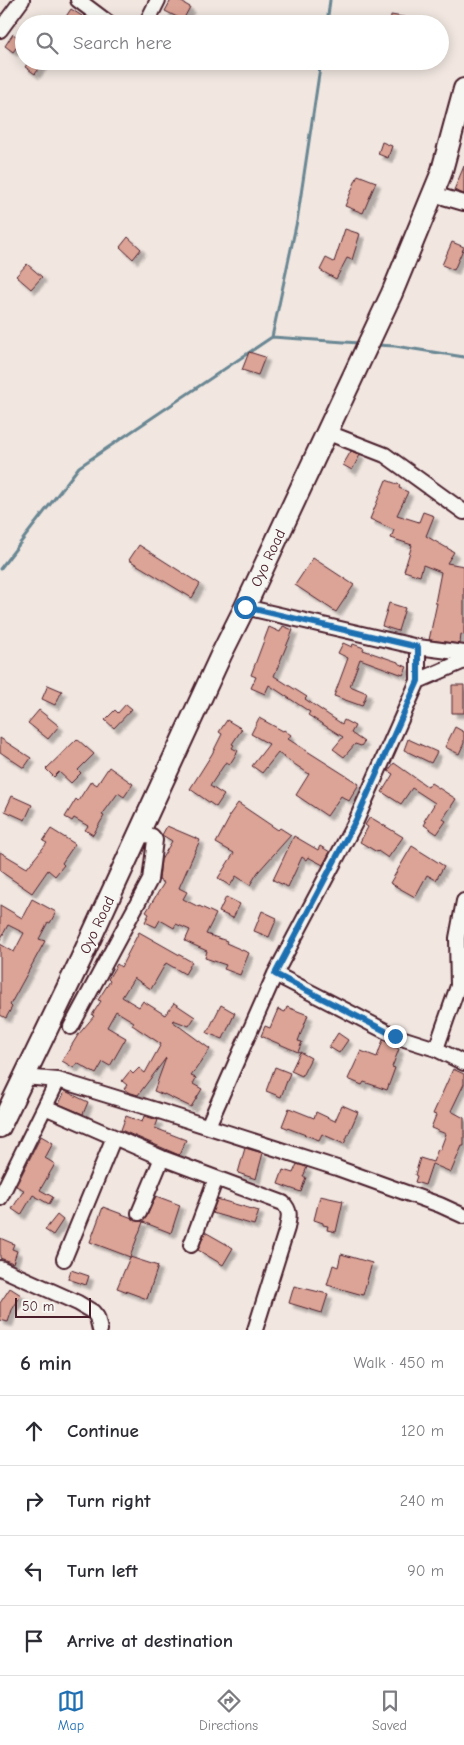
<!DOCTYPE html>
<meta charset="utf-8">
<style>
:root{--surface:#fff;--page:#f2f2f3;--text:#2b2b33;--muted:#7c7c81;--line:#e1e1e2;--accent:#1f6fb2}
body{margin:0;font-family:"Comic Neue",sans-serif;background:var(--page);color:var(--text)}
.scale{position:absolute;left:15px;bottom:12px;width:76px;box-sizing:border-box;padding-left:5px;border:2px solid #4a1f2b;border-top:0;font-size:14px;line-height:18px;white-space:nowrap;color:#4a1f2b;-webkit-text-stroke:4px #f6f6f2;paint-order:stroke}
.stop{position:absolute;width:15px;height:15px;margin:-11px;border:4px solid #1f6fb2;border-radius:50%;background:#fff}
.stop.end{background:#1f6fb2;border-color:#fff;box-shadow:0 1px 5px #0008}
.list{margin:0;padding:0;list-style:none}
h2{display:flex;justify-content:space-between;align-items:center;height:65px;margin:0;padding:0 20px;font-size:21px}
h2 small{font-size:16px;font-weight:400;color:var(--muted)}
.list li{display:grid;grid-template-columns:32px 1fr auto;gap:15px;align-items:center;box-sizing:border-box;height:70px;padding:0 20px;border-top:1px solid var(--line)}
.list b{display:block;font-size:19px;white-space:nowrap}
.list em{font-size:16px;font-style:normal;color:var(--muted)}
.icon{flex:none;width:28px;height:28px;fill:none;stroke:currentColor;stroke-width:2;stroke-linecap:round;stroke-linejoin:round}
.map{position:relative;flex:none;width:464px;height:1330px;overflow:hidden}
.search{position:absolute;background:var(--surface);box-shadow:0 2px 12px #0003;left:15px;right:15px;top:15px;height:55px;display:flex;align-items:center;gap:12px;box-sizing:border-box;padding:0 18px;border-radius:28px;color:var(--muted);font-size:19px}
.sheet{height:345px;background:var(--surface)}
nav{display:flex;justify-content:space-around;align-items:center;box-sizing:border-box;height:70px;border-top:1px solid var(--line);background:var(--surface);font-size:14px;color:var(--muted)}
nav a{display:grid;justify-items:center;gap:2px}
nav .on{color:var(--accent)}
.map>svg:first-child{display:block}
</style>
<div class="map">
<svg width="464" height="1330" viewBox="0 0 464 1330">
<defs>
<filter id="shadow"><feDropShadow dx="4.5" dy="4.5" stdDeviation="1" flood-color="#0004"/></filter>
</defs>
<rect width="100%" height="100%" fill="#f1e6e0"/>
<filter id="ink" filterUnits="userSpaceOnUse"><feTurbulence type="fractalNoise" baseFrequency=".02" numOctaves="2"/><feDisplacementMap in="SourceGraphic" scale="10" xChannelSelector="R" yChannelSelector="G"/><feConvolveMatrix kernelMatrix="1 2 1 2 8 2 1 2 1" color-interpolation-filters="sRGB"/></filter>
<g filter="url(#ink)">
<g fill="none" stroke-linecap="round" stroke-linejoin="round">
<path stroke="#698793" stroke-width="3" d="M 327,24 L 330,0
M 272,337 L 359,343
M 376,345 L 395,346 L 464,357
M 0,569 L 79,467 L 272,337 L 297,221 L 321,61"/>
</g>
<path fill="#dca497" stroke="#4a1f2b" filter="url(#shadow)" d="M 171,0 L 178,0 L 190,7 L 183,20 L 165,11 Z
M 71,9 L 82,16 L 77,24 L 61,24 Z
M 391,15 L 415,19 L 415,24 L 390,24 Z
M 13,34 L 22,40 L 13,52 L 5,46 Z
M 29,61 L 45,61 L 35,74 L 25,67 Z
M 382,142 L 392,146 L 388,158 L 378,154 Z
M 464,166 L 464,194 L 454,190 Z
M 358,175 L 376,182 L 363,213 L 345,206 Z
M 345,229 L 360,234 L 352,260 L 347,258 L 336,279 L 320,270 L 326,258 L 334,262 Z
M 128,237 L 141,249 L 133,259 L 120,247 Z
M 452,242 L 464,247 L 454,270 L 442,265 Z
M 27,264 L 42,277 L 31,289 L 16,276 Z
M 249,352 L 265,357 L 258,375 L 242,370 Z
M 351,451 L 360,455 L 352,470 L 343,465 Z
M 386,480 L 400,485 L 399,488 L 408,492 L 397,515 L 419,522 L 423,512 L 434,516 L 426,536 L 454,552 L 447,563 L 464,566 L 464,635 L 461,634 L 460,644 L 429,640 L 437,603 L 435,603 L 441,572 L 423,565 L 420,576 L 404,571 L 412,545 L 391,538 L 394,530 L 370,519 Z
M 139,545 L 200,584 L 192,598 L 129,560 Z
M 313,558 L 354,585 L 336,612 L 295,585 Z
M 389,603 L 405,608 L 398,631 L 382,626 Z
M 283,626 L 293,630 L 274,676 L 307,697 L 305,699 L 342,724 L 344,720 L 355,726 L 351,733 L 364,742 L 361,746 L 355,744 L 344,757 L 333,749 L 343,737 L 308,715 L 310,712 L 269,685 L 265,694 L 251,688 L 256,677 L 251,675 L 269,627 L 280,632 Z
M 343,643 L 352,647 L 353,644 L 364,648 L 363,650 L 398,662 L 398,663 L 407,667 L 403,675 L 360,659 L 350,686 L 367,693 L 362,706 L 334,696 L 348,658 L 338,653 Z
M 48,685 L 62,691 L 55,705 L 42,699 Z
M 452,685 L 464,685 L 464,713 L 452,713 Z
M 126,704 L 132,709 L 114,728 L 105,720 L 115,710 L 118,713 Z
M 39,710 L 59,726 L 48,739 L 28,723 Z
M 259,718 L 283,731 L 284,730 L 291,735 L 288,739 L 359,784 L 349,801 L 341,796 L 327,816 L 296,795 L 309,774 L 278,753 L 262,773 L 252,766 L 269,744 L 251,734 Z
M 227,720 L 242,729 L 232,744 L 234,745 L 232,748 L 238,751 L 230,764 L 226,762 L 210,786 L 224,795 L 216,807 L 190,789 L 212,754 L 222,734 L 219,732 Z
M 455,727 L 464,732 L 464,743 L 459,754 L 445,747 Z
M 0,738 L 31,758 L 24,768 L 0,752 Z
M 77,739 L 94,754 L 78,770 L 81,773 L 71,783 L 59,772 L 54,777 L 46,769 Z
M 408,739 L 437,752 L 431,763 L 404,750 Z
M 394,763 L 428,787 L 431,783 L 456,799 L 443,819 L 446,821 L 437,834 L 424,825 L 426,822 L 424,821 L 435,803 L 412,788 L 401,804 L 382,792 L 393,774 L 388,771 Z
M 109,767 L 133,784 L 124,797 L 118,793 L 102,815 L 104,816 L 93,835 L 85,830 L 88,826 L 74,818 L 72,821 L 65,817 L 76,799 L 78,801 L 91,781 L 97,785 Z
M 12,796 L 32,805 L 25,820 L 5,811 Z
M 238,803 L 278,830 L 280,828 L 291,835 L 258,872 L 250,885 L 236,876 L 230,886 L 218,878 L 234,853 L 216,843 L 230,817 L 228,817 Z
M 370,817 L 403,837 L 388,858 L 378,851 L 377,852 L 360,842 L 368,827 L 365,825 Z
M 167,826 L 200,840 L 179,888 L 187,892 L 183,899 L 199,907 L 199,906 L 216,914 L 206,934 L 227,941 L 226,943 L 249,953 L 240,975 L 224,969 L 226,965 L 205,958 L 207,951 L 185,941 L 190,930 L 176,924 L 174,928 L 160,920 L 156,927 L 145,922 L 149,914 L 146,912 L 164,883 L 159,880 L 161,860 L 172,841 L 162,835 Z
M 51,829 L 75,844 L 62,863 L 64,865 L 55,876 L 48,870 L 32,893 L 0,871 L 0,852 L 27,868 L 47,843 L 43,841 Z
M 294,836 L 318,850 L 320,846 L 330,852 L 323,865 L 308,857 L 306,860 L 302,857 L 288,887 L 273,880 Z
M 412,846 L 444,866 L 436,880 L 427,875 L 415,897 L 390,883 Z
M 226,897 L 240,904 L 233,918 L 219,912 Z
M 32,899 L 56,912 L 50,923 L 48,922 L 39,939 L 45,941 L 10,1005 L 12,1007 L 6,1018 L 0,1015 L 0,944 L 14,952 L 24,933 L 8,925 L 0,940 L 0,905 L 22,918 Z
M 262,911 L 277,918 L 269,937 L 254,931 Z
M 139,932 L 192,962 L 185,974 L 166,963 L 151,989 L 134,978 L 122,997 L 139,1007 L 143,1001 L 165,1015 L 174,1003 L 195,1017 L 189,1026 L 173,1020 L 172,1021 L 210,1049 L 191,1076 L 196,1078 L 193,1084 L 202,1089 L 191,1107 L 164,1094 L 164,1095 L 154,1091 L 166,1058 L 138,1095 L 128,1092 L 124,1089 L 127,1085 L 122,1081 L 130,1071 L 133,1074 L 139,1068 L 145,1073 L 161,1044 L 132,1025 L 134,1022 L 116,1011 L 107,1027 L 126,1038 L 110,1066 L 103,1062 L 96,1074 L 77,1063 L 74,1068 L 62,1061 L 78,1035 L 94,1016 L 92,1015 L 101,1001 L 98,1000 L 110,981 L 108,979 L 117,964 L 121,967 Z
M 221,1005 L 235,1013 L 223,1039 L 207,1033 Z
M 287,1007 L 308,1015 L 298,1041 L 302,1042 L 298,1052 L 261,1036 L 265,1026 L 270,1028 L 278,1009 L 285,1012 Z
M 338,1033 L 348,1040 L 339,1053 L 329,1047 Z
M 383,1040 L 399,1049 L 392,1067 L 395,1068 L 387,1090 L 364,1082 L 362,1085 L 348,1079 L 361,1051 L 377,1057 Z
M 300,1052 L 311,1058 L 302,1076 L 291,1071 Z
M 275,1067 L 290,1073 L 281,1097 L 266,1091 Z
M 453,1069 L 464,1074 L 464,1084 L 451,1111 L 464,1118 L 464,1146 L 462,1146 L 451,1172 L 432,1164 L 425,1185 L 415,1182 L 417,1176 L 415,1175 L 420,1158 L 433,1162 L 438,1149 L 440,1150 L 446,1134 L 431,1128 L 436,1115 L 433,1114 Z
M 65,1091 L 88,1102 L 83,1114 L 59,1104 Z
M 342,1105 L 358,1112 L 344,1144 L 322,1134 L 319,1140 L 282,1126 L 289,1108 L 314,1118 L 316,1112 L 335,1121 Z
M 126,1116 L 142,1122 L 144,1116 L 158,1120 L 155,1128 L 186,1140 L 179,1155 L 121,1130 Z
M 41,1136 L 53,1143 L 45,1158 L 55,1164 L 40,1190 L 53,1197 L 49,1204 L 33,1195 L 21,1215 L 12,1209 L 24,1190 L 16,1186 Z
M 245,1148 L 263,1153 L 256,1179 L 238,1173 Z
M 297,1164 L 307,1167 L 303,1177 L 306,1177 L 301,1192 L 278,1184 L 283,1170 L 293,1173 Z
M 156,1196 L 180,1205 L 171,1233 L 143,1222 L 147,1216 Z
M 320,1196 L 343,1201 L 336,1232 L 327,1230 L 328,1226 L 323,1225 L 323,1223 L 314,1220 Z
M 217,1199 L 259,1211 L 254,1225 L 212,1213 Z
M 103,1207 L 143,1222 L 130,1257 L 90,1242 Z
M 57,1215 L 63,1220 L 53,1235 L 45,1230 Z
M 205,1232 L 233,1248 L 223,1265 L 198,1250 Z
M 0,1238 L 14,1244 L 12,1249 L 17,1251 L 13,1263 L 0,1258 Z
M 341,1254 L 372,1263 L 363,1295 L 327,1285 L 333,1265 L 338,1267 Z
M 130,1257 L 158,1266 L 147,1299 L 117,1288 Z
M 71,1270 L 89,1276 L 86,1285 L 68,1279 Z
M 294,1286 L 328,1294 L 322,1313 L 289,1303 Z
M 10,1288 L 21,1295 L 12,1310 L 8,1322 L 0,1320 L 0,1303 Z"/>
<g fill="none" stroke-linecap="round" stroke-linejoin="round">
<defs>
<path id="minor" d="M 78,0 L 110,24
M 146,24 L 158,0
M 0,30 L 22,0
M 433,194 L 464,203
M 326,432 L 385,455 L 464,512
M 245,607 L 418,647 L 464,653
M 418,681 L 464,661
M 275,974 L 395,1036 L 436,1049 L 464,1063
M 71,1027 L 150,880 L 155,840 L 152,836 L 138,834
M 436,1049 L 458,986 L 457,938 L 464,901
M 24,1077 L 58,1080 L 156,1110 L 337,1168 L 440,1205 L 464,1216
M 45,1107 L 162,1158 L 283,1203 C 291,1211 289,1217 287,1228 L 255,1330
M 208,1126 L 275,974 L 356,821 L 418,681 L 418,647
M 0,1198 L 58,1080
M 139,1213 L 162,1158
M 191,1245 L 216,1178
M 64,1259 L 114,1137
M 0,1268 L 78,1303 L 93,1312 L 97,1317 L 100,1330"/>
<path id="highway" d="M 0,1127 L 81,959 L 221,655 L 245,607 L 392,293 L 441,174 L 464,89"/>
</defs>
<use href="#minor" stroke="#4a1f2b" stroke-width="18"/>
<use href="#highway" stroke="#4a1f2b" stroke-width="24"/>
<use href="#minor" stroke="#f6f6f2" stroke-width="14"/>
<use href="#highway" stroke="#f6f6f2" stroke-width="20"/>
</g>
</g>
<g fill="none" stroke-linecap="round" stroke-linejoin="round" filter="url(#ink)">
<path stroke="#1f6fb2" stroke-width="6" d="M 245,607 L 418,647 L 418,681 L 356,820 L 275,974 L 395,1036"/>
</g>
<g text-anchor="middle" stroke-width="4" stroke-linejoin="round" paint-order="stroke">
<g font-size="15" fill="#4a1f2b" stroke="#f6f6f2">
<text transform="translate(268 558) rotate(-65)" y="5">Oyo Road</text>
<text transform="translate(97 925) rotate(-65)" y="5">Oyo Road</text>
</g>
</g>
</svg>
<div class="scale">50 m</div>
<div class="stop" style="left:245px;top:607px"></div>
<div class="stop end" style="left:395px;top:1036px"></div>
<div class="search"><svg class="icon" aria-label="search" viewBox="0 0 24 24"><circle cx="10" cy="10" r="6"/><path d="M15 15l6 6"/></svg>Search here</div>
</div>
<section class="sheet">
<h2>6 min<small>Walk · 450 m</small></h2>
<ul class="list">
<li><svg class="icon" aria-label="ahead" viewBox="0 0 24 24"><path d="M12 20V5M6 11l6-6 6 6"/></svg><div><b>Continue</b></div><em>120 m</em></li>
<li><svg class="icon" aria-label="right" viewBox="0 0 24 24"><path d="M7 20v-9h11M14 6l5 5-5 5"/></svg><div><b>Turn right</b></div><em>240 m</em></li>
<li><svg class="icon" aria-label="left" viewBox="0 0 24 24"><path d="M17 20v-9H6M10 6l-5 5 5 5"/></svg><div><b>Turn left</b></div><em>90 m</em></li>
<li><svg class="icon" aria-label="arrive" viewBox="0 0 24 24"><path d="M6 21V4h12l-3 4 3 4H6"/></svg><div><b>Arrive at destination</b></div></li>
</ul>
</section>
<nav>
<a class="on"><svg class="icon" aria-label="map" viewBox="0 0 24 24"><path d="M3 6l6-2 6 2 6-2v14l-6 2-6-2-6 2zM9 4v14M15 6v14"/></svg>Map</a>
<a><svg class="icon" aria-label="directions" viewBox="0 0 24 24"><path d="M12 3l9 9-9 9-9-9zM9 14v-3h6M13 9l2 2-2 2"/></svg>Directions</a>
<a><svg class="icon" aria-label="saved" viewBox="0 0 24 24"><path d="M7 4h10v16l-5-4-5 4z"/></svg>Saved</a>
</nav>
